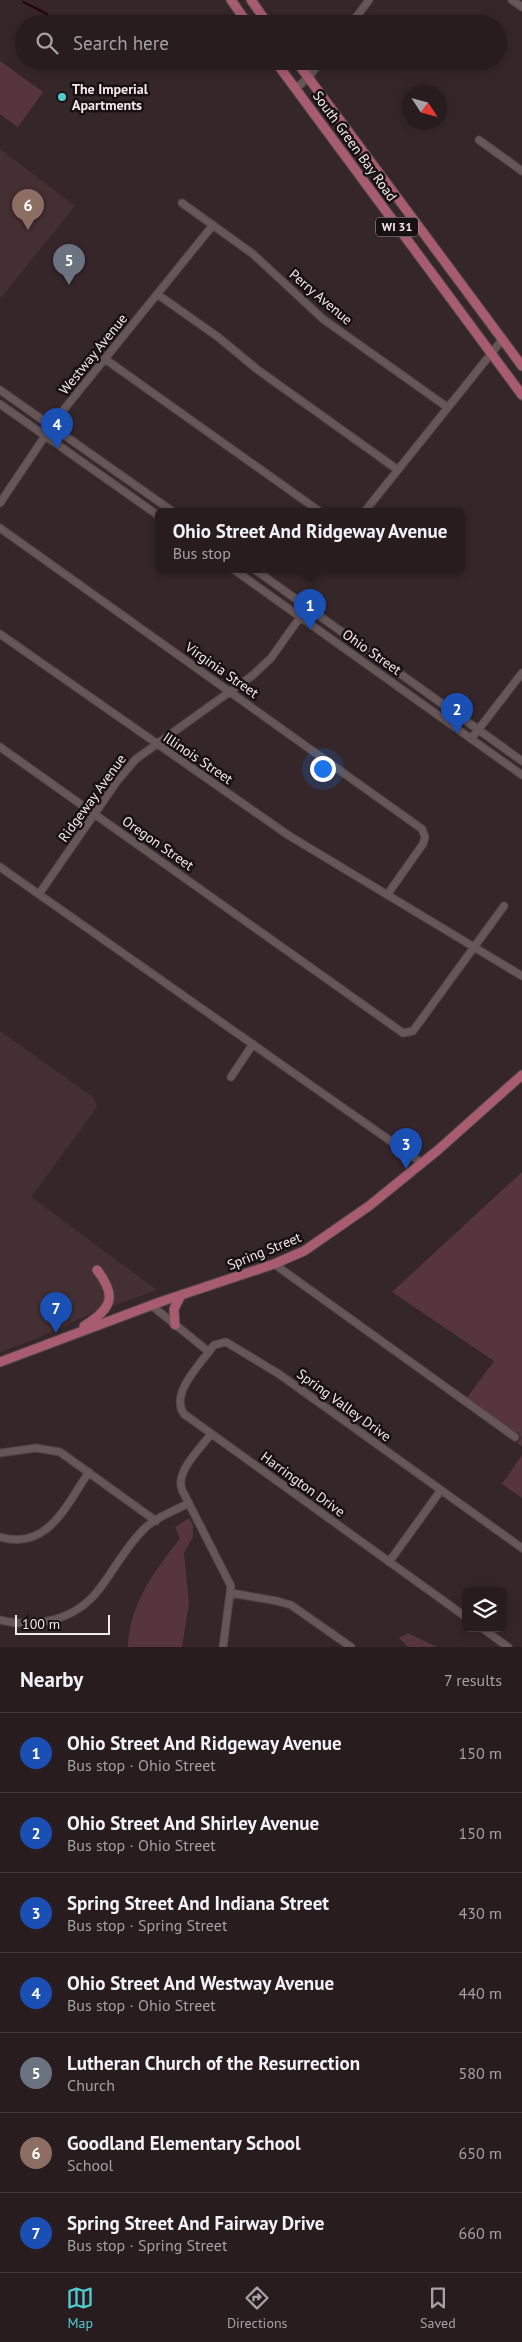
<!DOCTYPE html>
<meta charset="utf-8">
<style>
:root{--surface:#281c1f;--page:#302528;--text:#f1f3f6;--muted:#a5a1a4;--line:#443a3d;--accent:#52cdcf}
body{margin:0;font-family:"PT Sans",sans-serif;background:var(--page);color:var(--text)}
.controls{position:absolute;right:15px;bottom:15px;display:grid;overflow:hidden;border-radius:8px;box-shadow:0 2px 12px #0003}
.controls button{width:45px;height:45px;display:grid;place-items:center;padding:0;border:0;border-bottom:1px solid var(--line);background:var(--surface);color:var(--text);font:25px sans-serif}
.compass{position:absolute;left:402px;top:85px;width:45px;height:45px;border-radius:50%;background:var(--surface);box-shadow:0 2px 12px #0003;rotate:126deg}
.scale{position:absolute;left:15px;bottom:12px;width:95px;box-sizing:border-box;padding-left:5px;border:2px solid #f3e9eb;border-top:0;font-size:14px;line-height:18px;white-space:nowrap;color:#f3e9eb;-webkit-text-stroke:4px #181113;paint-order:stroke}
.you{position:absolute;left:322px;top:768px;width:18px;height:18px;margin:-12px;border:4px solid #fff;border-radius:50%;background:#1a73e8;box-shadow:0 0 0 8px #1a73e833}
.badge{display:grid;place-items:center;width:32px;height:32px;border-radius:50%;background:var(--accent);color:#fff;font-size:16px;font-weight:700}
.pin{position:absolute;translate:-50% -41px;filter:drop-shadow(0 1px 2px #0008)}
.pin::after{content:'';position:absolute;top:26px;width:18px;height:15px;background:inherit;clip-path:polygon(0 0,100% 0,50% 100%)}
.popup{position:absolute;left:155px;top:508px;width:310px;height:65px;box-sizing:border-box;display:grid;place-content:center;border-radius:8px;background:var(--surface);filter:drop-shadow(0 1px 4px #0005);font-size:16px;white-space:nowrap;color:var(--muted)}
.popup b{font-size:19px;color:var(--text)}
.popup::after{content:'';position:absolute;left:50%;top:100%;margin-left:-10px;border:10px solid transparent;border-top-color:var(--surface)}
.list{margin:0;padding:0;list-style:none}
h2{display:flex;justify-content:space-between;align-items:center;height:65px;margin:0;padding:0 20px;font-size:21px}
h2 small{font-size:16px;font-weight:400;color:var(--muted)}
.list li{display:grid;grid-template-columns:32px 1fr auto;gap:15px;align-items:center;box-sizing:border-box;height:80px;padding:0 20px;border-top:1px solid var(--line)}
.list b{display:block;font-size:19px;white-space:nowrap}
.list p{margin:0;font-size:16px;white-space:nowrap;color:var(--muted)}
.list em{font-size:16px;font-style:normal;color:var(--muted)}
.icon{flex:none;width:28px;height:28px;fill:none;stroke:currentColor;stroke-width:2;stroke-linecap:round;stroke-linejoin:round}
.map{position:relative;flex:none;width:522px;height:1647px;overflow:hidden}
.search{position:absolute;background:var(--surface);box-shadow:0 2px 12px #0003;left:15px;right:15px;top:15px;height:55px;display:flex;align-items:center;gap:12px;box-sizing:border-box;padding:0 18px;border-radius:28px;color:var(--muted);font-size:19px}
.sheet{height:625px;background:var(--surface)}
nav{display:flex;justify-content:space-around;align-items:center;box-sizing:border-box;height:70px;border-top:1px solid var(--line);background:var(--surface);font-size:14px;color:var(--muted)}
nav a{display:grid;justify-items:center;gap:2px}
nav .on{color:var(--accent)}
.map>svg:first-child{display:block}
</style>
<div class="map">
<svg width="522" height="1647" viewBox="0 0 522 1647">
<rect width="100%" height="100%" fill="#352629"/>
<path fill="#442f33" d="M 0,149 L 75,206 L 0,299 Z
M 0,1031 L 93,1097 L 97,1107 L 31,1197 L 157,1290 L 90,1314 L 36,1339 L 0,1352 Z"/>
<path fill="#56363c" d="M 0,61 L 43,92 L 18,127 L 0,114 Z
M 522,1172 L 522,1446 L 517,1443 L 521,1438 L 519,1433 L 509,1430 L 466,1399 L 494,1361 L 392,1292 Z
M 522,1455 L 522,1498 L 502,1484 Z
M 189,1518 L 193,1525 L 193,1537 L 184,1553 L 189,1603 L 182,1647 L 128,1647 C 129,1605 154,1571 180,1539 L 175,1527 Z
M 408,1633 L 437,1647 L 408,1647 L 399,1638 Z"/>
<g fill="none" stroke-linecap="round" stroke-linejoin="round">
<path stroke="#28030e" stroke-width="2" d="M 23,2 L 47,14
M 50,16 L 61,24"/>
<defs>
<path id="minor" d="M 512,0 L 522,7
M 351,24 L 369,0
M 295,89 L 308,78 L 321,61
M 479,140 L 522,171
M 182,203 L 253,254 L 323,319 L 447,407
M 157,294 L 218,337 L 258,370 L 398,470
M 105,359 L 319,511
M 0,390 L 172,511
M 0,404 L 159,516
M 0,503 L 57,418 L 213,225
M 365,511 L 502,340
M 0,528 L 422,829 L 425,837 L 423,844 L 387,895
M 233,569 L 522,775
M 254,569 L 522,761
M 0,634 L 288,835 L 522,976
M 471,739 L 522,673
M 0,747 L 403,1033 L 413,1031 L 504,906
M 0,867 L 422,1163
M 39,894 L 118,780 L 136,759 L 253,675 L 271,658 L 308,606
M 231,1077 L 253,1044
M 274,1264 L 515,1437
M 151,1305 L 209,1352
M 211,1434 C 201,1448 175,1471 182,1490 L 231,1586 L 223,1647
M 0,1453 L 36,1448 L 60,1452 L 156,1521
M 0,1537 C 48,1551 66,1505 89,1472
M 389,1562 L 441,1490
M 231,1593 L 277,1601 L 291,1605 L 351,1647
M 466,1617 L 184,1414 C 169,1394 202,1362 214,1345 L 226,1342 L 279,1374 L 522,1548
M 0,1620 C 35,1629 74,1620 97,1592 C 113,1572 125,1548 143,1530 C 154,1518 174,1511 189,1503
M 482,1628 L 508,1647"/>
<path id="major" d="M 231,0 L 248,24
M 251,0 L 268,24
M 275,61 L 522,395
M 296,61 L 522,366
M 175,1325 L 174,1309 L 181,1295
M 84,1326 C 111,1309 118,1297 97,1270
M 0,1362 L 160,1302 L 274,1264 L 304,1251 L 369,1206 L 438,1150 L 522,1075"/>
</defs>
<use href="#minor" stroke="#504346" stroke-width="9"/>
<use href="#major" stroke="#504346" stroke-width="11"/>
<use href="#minor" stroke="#665658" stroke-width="7"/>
<use href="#major" stroke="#a75d6f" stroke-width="9"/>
</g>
<circle fill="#52cdcf" stroke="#181113" stroke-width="2" cx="62" cy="97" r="5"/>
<g text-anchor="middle" stroke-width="5" stroke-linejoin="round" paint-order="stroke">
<rect fill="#181113" stroke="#b1a8aa" stroke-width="1" x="376" y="217.5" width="42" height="19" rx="4"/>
<g font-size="12" font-weight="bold" fill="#f3e9eb">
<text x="397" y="231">WI 31</text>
</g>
<g font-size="14" font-weight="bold" fill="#f3e9eb" stroke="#181113" text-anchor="start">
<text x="72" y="94">The Imperial<tspan x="72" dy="16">Apartments</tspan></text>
</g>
<g font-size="14" fill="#f3e9eb" stroke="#181113">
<text transform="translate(355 146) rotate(54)" y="5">South Green Bay Road</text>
<text transform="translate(321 297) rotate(40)" y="5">Perry Avenue</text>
<text transform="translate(93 354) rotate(-51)" y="5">Westway Avenue</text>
<text transform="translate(372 652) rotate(35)" y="5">Ohio Street</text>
<text transform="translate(222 670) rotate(35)" y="5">Virginia Street</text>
<text transform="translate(198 758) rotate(34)" y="5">Illinois Street</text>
<text transform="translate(92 798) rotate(-54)" y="5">Ridgeway Avenue</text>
<text transform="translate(158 843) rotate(35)" y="5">Oregon Street</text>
<text transform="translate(264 1251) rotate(-22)" y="5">Spring Street</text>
<text transform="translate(344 1405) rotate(36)" y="5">Spring Valley Drive</text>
<text transform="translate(303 1484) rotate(36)" y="5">Harrington Drive</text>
</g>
</g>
</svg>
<div class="controls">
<button><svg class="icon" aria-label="layers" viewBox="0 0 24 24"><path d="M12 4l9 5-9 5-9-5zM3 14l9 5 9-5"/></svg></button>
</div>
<svg class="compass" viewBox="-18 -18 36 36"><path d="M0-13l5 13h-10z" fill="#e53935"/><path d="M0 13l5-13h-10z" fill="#a5a1a4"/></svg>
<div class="scale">100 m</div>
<div class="you"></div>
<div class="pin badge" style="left:310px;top:630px;background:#1a4fb4">1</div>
<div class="popup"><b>Ohio Street And Ridgeway Avenue</b>Bus stop</div>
<div class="pin badge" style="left:457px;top:734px;background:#1a4fb4">2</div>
<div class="pin badge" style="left:406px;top:1169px;background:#1a4fb4">3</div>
<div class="pin badge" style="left:57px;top:449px;background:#1a4fb4">4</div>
<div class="pin badge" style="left:69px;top:285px;background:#6b7280">5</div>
<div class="pin badge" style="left:28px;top:230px;background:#8d6e63">6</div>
<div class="pin badge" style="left:56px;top:1333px;background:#1a4fb4">7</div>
<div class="search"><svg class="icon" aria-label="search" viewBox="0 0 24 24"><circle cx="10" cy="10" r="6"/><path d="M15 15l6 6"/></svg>Search here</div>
</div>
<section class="sheet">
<h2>Nearby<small>7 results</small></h2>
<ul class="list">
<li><span class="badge" style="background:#1a4fb4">1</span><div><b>Ohio Street And Ridgeway Avenue</b><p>Bus stop · Ohio Street</p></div><em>150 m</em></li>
<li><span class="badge" style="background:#1a4fb4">2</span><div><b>Ohio Street And Shirley Avenue</b><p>Bus stop · Ohio Street</p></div><em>150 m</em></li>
<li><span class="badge" style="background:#1a4fb4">3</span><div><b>Spring Street And Indiana Street</b><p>Bus stop · Spring Street</p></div><em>430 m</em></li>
<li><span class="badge" style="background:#1a4fb4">4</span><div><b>Ohio Street And Westway Avenue</b><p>Bus stop · Ohio Street</p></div><em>440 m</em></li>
<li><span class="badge" style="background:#6b7280">5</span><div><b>Lutheran Church of the Resurrection</b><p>Church</p></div><em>580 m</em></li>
<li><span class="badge" style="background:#8d6e63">6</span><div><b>Goodland Elementary School</b><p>School</p></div><em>650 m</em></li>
<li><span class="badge" style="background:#1a4fb4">7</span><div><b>Spring Street And Fairway Drive</b><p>Bus stop · Spring Street</p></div><em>660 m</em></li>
</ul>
</section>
<nav>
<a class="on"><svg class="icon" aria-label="map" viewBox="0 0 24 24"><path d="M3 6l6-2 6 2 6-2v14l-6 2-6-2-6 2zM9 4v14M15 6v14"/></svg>Map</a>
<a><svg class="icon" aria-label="directions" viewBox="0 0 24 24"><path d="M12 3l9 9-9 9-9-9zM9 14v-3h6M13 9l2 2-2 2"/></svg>Directions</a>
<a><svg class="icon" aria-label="saved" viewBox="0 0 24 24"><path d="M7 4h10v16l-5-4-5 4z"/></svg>Saved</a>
</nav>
